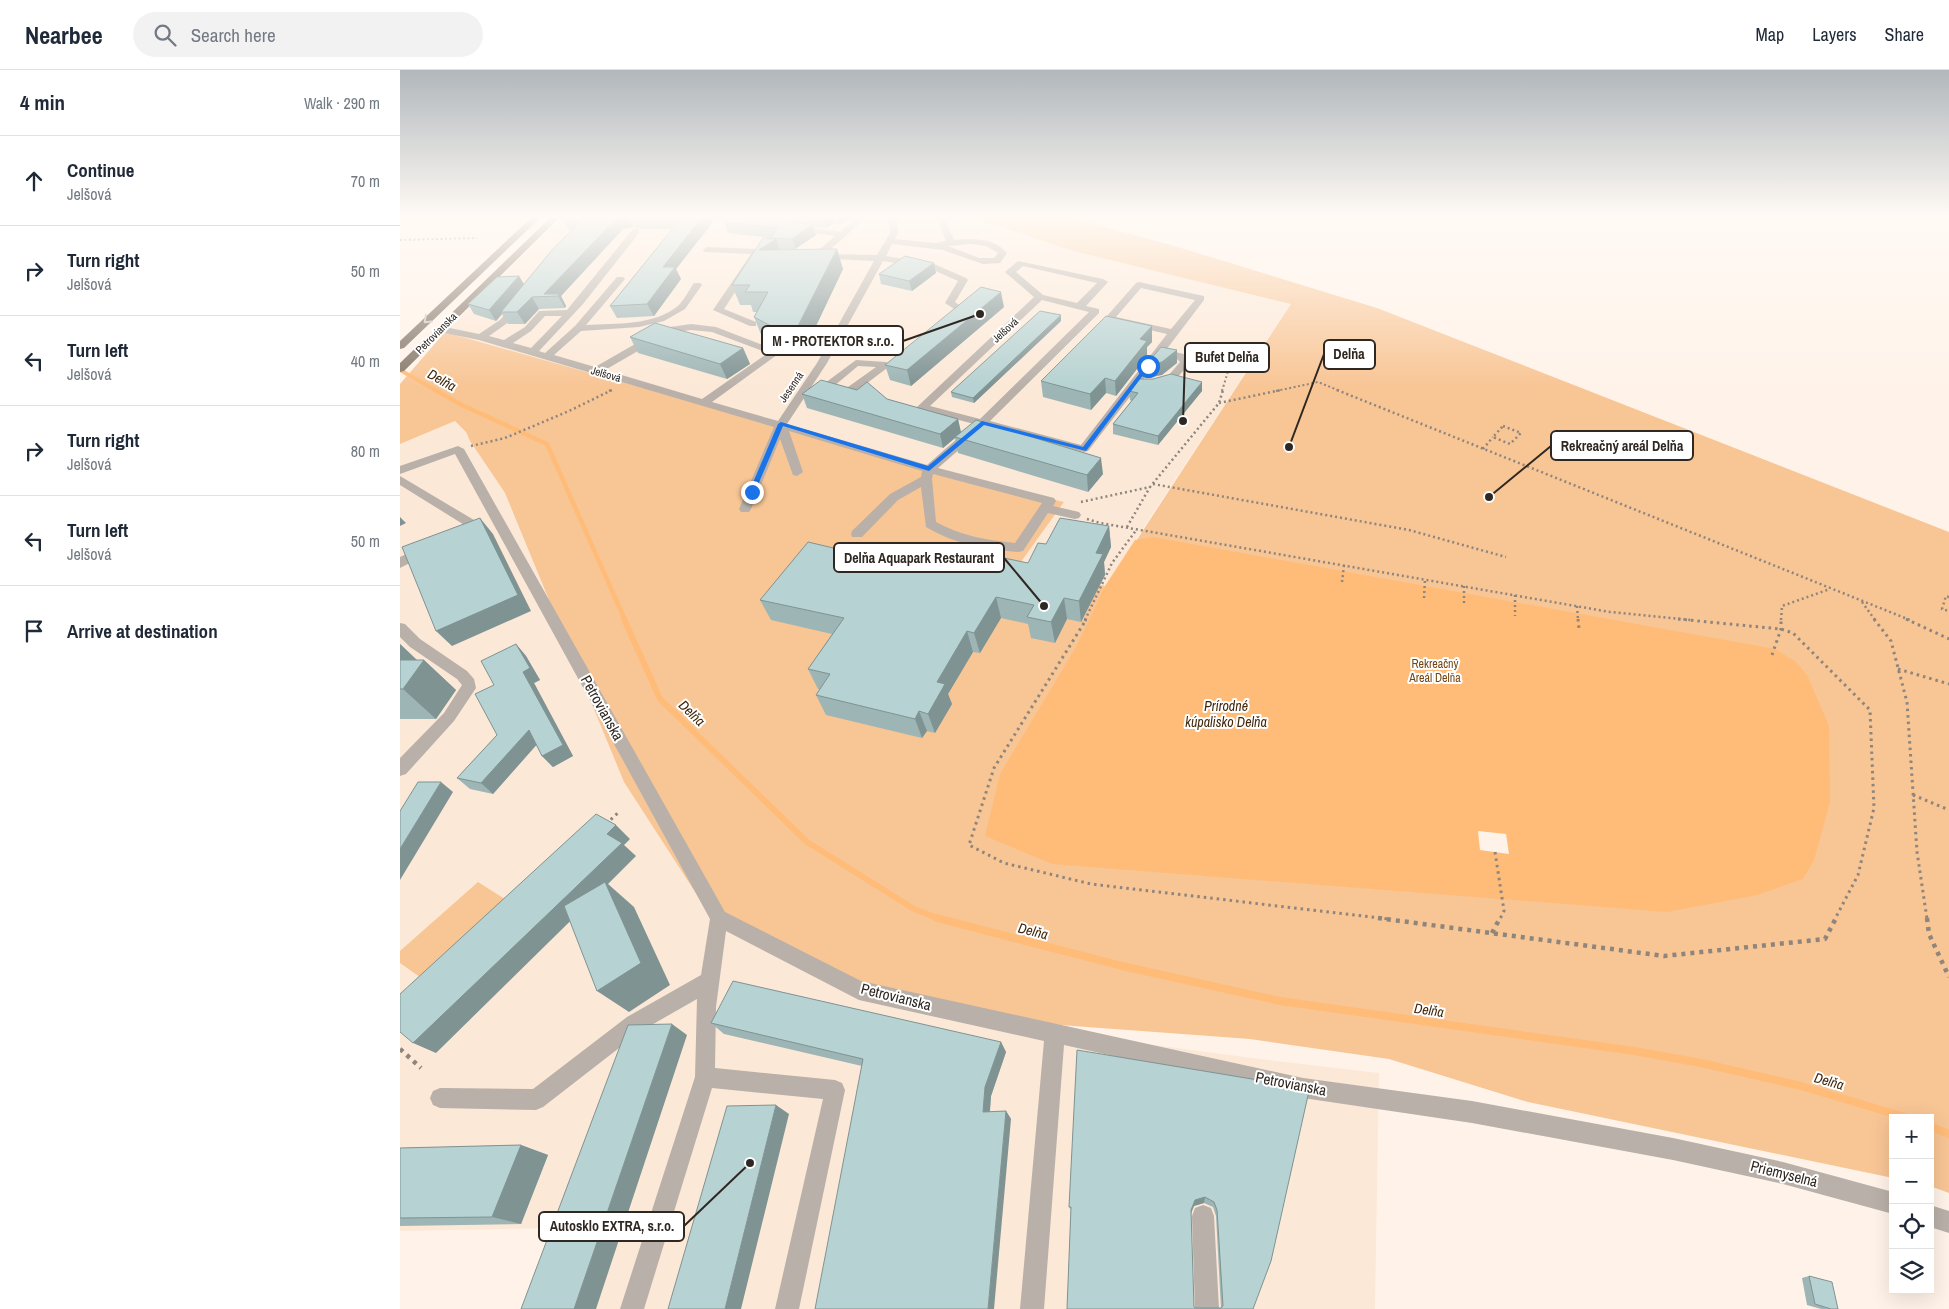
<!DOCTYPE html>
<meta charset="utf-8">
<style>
:root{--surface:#fff;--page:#f2f2f3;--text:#1f2937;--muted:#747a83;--line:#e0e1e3}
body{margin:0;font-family:"Archivo Narrow",sans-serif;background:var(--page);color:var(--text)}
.controls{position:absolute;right:15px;bottom:15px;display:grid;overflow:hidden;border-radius:0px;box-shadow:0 5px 20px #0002}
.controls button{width:45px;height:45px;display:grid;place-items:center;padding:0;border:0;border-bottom:1px solid var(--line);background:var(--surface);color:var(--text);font:25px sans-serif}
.stop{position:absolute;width:15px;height:15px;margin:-11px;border:4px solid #1a73e8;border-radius:50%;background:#fff}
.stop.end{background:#1a73e8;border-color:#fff;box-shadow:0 1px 5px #0008}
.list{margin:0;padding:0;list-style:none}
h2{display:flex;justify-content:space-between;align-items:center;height:65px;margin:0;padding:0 20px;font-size:21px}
h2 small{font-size:16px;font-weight:400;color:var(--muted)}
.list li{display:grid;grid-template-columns:32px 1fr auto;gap:15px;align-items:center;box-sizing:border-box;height:90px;padding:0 20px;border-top:1px solid var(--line)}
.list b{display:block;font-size:19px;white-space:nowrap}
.list p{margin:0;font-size:16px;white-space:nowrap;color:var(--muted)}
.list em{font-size:16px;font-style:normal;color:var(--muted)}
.icon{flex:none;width:28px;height:28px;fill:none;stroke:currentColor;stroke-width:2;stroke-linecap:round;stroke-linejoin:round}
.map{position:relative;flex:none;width:1549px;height:1239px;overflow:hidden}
header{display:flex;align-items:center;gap:30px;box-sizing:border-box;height:70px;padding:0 25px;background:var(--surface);border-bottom:1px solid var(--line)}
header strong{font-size:24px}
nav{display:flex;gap:28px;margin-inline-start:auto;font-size:18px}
.search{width:350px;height:45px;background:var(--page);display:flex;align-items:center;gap:12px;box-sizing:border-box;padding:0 18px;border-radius:28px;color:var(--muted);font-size:19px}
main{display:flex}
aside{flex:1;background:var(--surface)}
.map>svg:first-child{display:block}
</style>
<header>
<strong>Nearbee</strong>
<div class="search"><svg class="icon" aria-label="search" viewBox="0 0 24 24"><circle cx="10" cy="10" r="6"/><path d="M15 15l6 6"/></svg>Search here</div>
<nav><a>Map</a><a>Layers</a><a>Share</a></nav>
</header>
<main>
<aside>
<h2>4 min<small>Walk · 290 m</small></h2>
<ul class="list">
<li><svg class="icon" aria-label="ahead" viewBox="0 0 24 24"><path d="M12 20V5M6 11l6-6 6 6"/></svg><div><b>Continue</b><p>Jelšová</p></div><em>70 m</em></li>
<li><svg class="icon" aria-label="right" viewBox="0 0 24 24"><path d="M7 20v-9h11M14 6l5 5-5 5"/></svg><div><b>Turn right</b><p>Jelšová</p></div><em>50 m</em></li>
<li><svg class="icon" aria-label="left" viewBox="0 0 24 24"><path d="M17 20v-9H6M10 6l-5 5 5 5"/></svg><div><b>Turn left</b><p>Jelšová</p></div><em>40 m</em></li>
<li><svg class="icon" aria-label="right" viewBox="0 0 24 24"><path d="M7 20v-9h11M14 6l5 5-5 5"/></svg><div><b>Turn right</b><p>Jelšová</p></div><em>80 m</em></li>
<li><svg class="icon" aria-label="left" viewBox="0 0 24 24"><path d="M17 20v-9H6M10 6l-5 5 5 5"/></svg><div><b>Turn left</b><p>Jelšová</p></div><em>50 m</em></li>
<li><svg class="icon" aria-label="arrive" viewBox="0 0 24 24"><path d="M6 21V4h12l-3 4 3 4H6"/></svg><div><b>Arrive at destination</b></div></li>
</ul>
</aside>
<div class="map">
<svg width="1549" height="1239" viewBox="0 0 1549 1239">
<rect width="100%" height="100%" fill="#fff3e9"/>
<path fill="#fce8d6" d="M 165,145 L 494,145 L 495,149 L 503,145 L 558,145 L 599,156 L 673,181 L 891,234 L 705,516 L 618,496 L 664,432 L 529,399 L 45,262 Z
M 55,351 L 66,362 L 70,371 L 105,423 L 209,675 L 537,946 L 852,988 L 979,1003 L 975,1239 L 135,1239 L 162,1158 L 0,1161 L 0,374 Z"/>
<path fill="#f8c595" d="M 558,145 L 661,145 L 778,177 L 977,238 L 1549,462 L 1549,1123 L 1530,1116 L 1530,1048 L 1493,1048 L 1493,1108 L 1128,1032 L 989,989 L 850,969 L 537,946 L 310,845 L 224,712 L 105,423 L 70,371 L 66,362 L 55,351 L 0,374 L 0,314 L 45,262 L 529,399 L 664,432 L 618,496 L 705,516 L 704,520 L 891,234 L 673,181 L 599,156 Z
M 78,812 L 111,833 L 27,912 L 0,893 L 0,881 Z"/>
<path fill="#ffbc79" d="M 753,467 L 1375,579 L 1396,592 L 1407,605 L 1429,656 L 1430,732 L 1414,790 L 1403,809 L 1357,825 L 1267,842 L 652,794 L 585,766 L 600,704 L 676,577 L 705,516 L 735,470 Z"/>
<path fill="#fff3e9" d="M 1078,761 L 1106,764 L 1109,784 L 1080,780 Z"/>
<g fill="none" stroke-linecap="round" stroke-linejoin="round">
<path stroke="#ffbc79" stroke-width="4" d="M 0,300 L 37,321"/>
<path stroke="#ffbc79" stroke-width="4.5" d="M 35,320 L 62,335 L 147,374 L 225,550"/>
<path stroke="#ffbc79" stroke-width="6" d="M 224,549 L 260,629 L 407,772 L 514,839 L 540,849"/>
<path stroke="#ffbc79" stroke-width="8" d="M 537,848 L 722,896 L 880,931 L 1234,981 L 1301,993 L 1401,1016 L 1508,1048
M 1530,1056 L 1549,1064"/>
<path stroke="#8e857d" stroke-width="2" stroke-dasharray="2 2.5" stroke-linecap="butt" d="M 0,170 L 77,168
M 209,321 L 213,319
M 822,321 L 832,288
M 876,321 L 918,312 L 940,321"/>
<path stroke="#8e857d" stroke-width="2.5" stroke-dasharray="2 3" stroke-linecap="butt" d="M 937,320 L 1510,550
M 819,333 L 881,320
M 1103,356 L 1121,363 L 1110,374 L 1093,367 Z
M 71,376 L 105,368 L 169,341 L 212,320
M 1083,379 L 1093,367
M 753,414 L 1009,460 L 1106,487
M 681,432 L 750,417 L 819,333 L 823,320
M 687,449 L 700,453 L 1210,542 L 1291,550
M 727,457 L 750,417
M 942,512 L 944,495
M 1064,516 L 1064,535
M 1115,525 L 1115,546
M 1549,527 L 1546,526 L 1542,539 L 1549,541
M 1024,528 L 1025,509
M 1462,532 L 1475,550
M 1177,536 L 1178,550
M 685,550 L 712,493 L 737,459
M 1381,550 L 1382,536 L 1430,519"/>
<path stroke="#8e857d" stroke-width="3" stroke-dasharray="2.5 4" stroke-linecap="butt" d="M 1178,549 L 1179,559
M 1278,549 L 1381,559 L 1393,563 L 1470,640 L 1474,738 L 1458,805 L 1435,849
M 1474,549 L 1491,571 L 1507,632 L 1517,782 L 1527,849
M 1506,549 L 1549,569
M 685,551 L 686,549
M 684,553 L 594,698 L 569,775 L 604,793 L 691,814 L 988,849
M 1372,585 L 1381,559 L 1381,549
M 1498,599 L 1549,614
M 1513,725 L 1549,740
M 206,754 L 220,741
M 1095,782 L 1104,841 L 1100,849"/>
<path stroke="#8e857d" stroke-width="4.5" stroke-dasharray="4 5" stroke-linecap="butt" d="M 978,848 L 1264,886 L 1425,869 L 1436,848
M 1527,848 L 1529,864 L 1549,907
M 1092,863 L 1100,848
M 0,979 L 21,998"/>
<path fill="#b8b0a9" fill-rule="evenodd" d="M 288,145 L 310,145 L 345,150 L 349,152 L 345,154 L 292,147 Z
M 460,145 L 469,145 L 425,184 L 477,185 L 490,163 L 488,145 L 496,145 L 498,163 L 495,169 L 535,173 L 546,171 L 540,156 L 541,145 L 549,145 L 548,156 L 554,170 C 573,168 594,168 607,183 L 600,193 L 583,194 L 543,180 L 492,174 L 486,186 L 534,194 L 566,208 L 568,210 L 555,232 L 564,239 L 559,242 L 545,233 L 558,211 L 529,198 L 483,191 L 427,293 L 387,354 L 527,395 L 574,354 L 518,339 L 517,337 L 634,227 L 605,202 L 618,191 L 703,209 L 708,212 L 686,236 L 699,239 L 699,243 L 590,351 L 681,375 L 767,264 L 707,250 L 707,246 L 736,213 L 739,212 L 804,226 L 804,230 L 766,280 L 784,284 L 790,292 L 789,294 C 780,305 770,318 754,315 L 753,313 L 768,306 L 780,292 L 776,288 L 762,285 L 688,381 L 684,382 L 585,357 L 538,398 L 654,428 L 656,431 L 653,436 L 679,442 L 681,445 L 679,448 L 675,449 L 648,443 L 623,481 L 618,482 C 585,479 554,474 526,457 L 521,417 L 498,430 L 462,467 L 452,467 L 451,464 L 452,461 L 490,424 L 521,407 L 522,401 L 389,361 L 403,402 L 397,406 L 393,405 L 380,369 L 351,439 L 349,442 L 341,442 L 339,439 L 374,357 L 79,270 L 40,262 L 35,259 L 40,256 L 79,264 L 100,250 L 116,231 L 122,231 L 124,233 L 106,254 L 89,266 L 104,270 L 125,257 L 139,241 L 167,240 L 233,159 L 239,159 L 239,163 L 183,234 L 139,281 L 145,283 L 175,256 L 217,207 L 223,207 L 225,209 L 186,255 C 216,253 253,256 278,236 C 284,230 289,220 294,213 L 300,213 L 302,215 L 285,239 L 264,251 L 239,257 L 181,261 L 154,285 L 195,297 L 263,258 L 291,254 L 316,257 L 381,282 L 312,332 L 378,351 L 417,293 L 474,191 L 414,188 L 414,184 L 435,166 L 395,161 L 391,158 L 395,155 L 440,162 ZM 571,174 L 586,176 L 598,183 L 594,188 L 579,188 L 548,176 ZM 623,196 L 697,213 L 677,233 L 643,225 L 616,202 ZM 741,218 L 795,230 L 771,259 L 716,247 ZM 642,230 L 689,242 L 580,349 L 530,336 ZM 145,246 L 162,246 L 131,278 L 113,273 L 131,261 ZM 291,260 L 312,262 L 368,283 L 302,329 L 205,300 L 269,263 ZM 533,404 L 642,433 L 615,473 C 587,470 561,466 536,452 L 532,409 Z
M 307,177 L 357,179 L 361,182 L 324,239 L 356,252 L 356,256 L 350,256 L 313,240 L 351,184 L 304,182 L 303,180 Z
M 456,290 L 486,292 L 491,295 L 454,323 L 432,321 L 431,318 L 425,321 L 421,320 L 420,318 L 421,316 ZM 458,296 L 476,297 L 448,317 L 434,316 Z
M 58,376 L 64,379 L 325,842 L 461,911 L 903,1008 L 1072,1031 L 1273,1068 L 1383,1092 L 1493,1122 L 1493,1144 L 1383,1114 L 1273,1090 L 1072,1053 L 903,1028 L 664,975 L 644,1239 L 620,1239 L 644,971 L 459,930 L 326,861 L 316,937 L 315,998 L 435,1010 L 442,1013 L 445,1020 L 399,1239 L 375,1239 L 423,1029 L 312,1018 L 244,1239 L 220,1239 L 295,1007 L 297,929 L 241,961 L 143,1037 L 136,1040 L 40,1038 L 33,1035 L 30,1028 L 33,1021 L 40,1018 L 133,1019 L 227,947 L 301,905 L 310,849 L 55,384 L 0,404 L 0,396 Z
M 0,406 L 74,450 L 76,453 L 74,456 L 66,456 L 0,415 Z
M 24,476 L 29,477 L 31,480 L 29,483 L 0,498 L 0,487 Z
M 0,553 L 5,554 L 20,569 L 67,601 L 74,609 L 76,618 L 54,651 L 6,704 L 0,706 L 0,688 L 44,643 L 62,615 L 57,609 L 10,577 L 0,567 Z
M 803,1135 L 811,1138 L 814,1146 L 819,1239 L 795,1239 L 792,1146 L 795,1138 Z
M 1530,1135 L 1549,1141 L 1549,1163 L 1530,1157 Z"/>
<path fill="#85776a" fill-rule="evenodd" d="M 134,145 L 143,145 L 4,278 L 0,279 L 0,271 Z
M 153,145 L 162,145 L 4,301 L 0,302 L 0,293 Z"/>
</g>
<path fill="#9db5b5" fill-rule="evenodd" d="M 166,145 L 304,145 L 313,152 L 276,199 L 281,209 L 254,246 L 217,248 L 210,236 L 272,159 L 241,159 L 233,157 L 223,159 L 161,226 L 166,236 L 165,238 L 139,239 L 125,254 L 108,254 L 102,244 L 96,251 L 74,244 L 68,234 L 119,206 L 124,214 L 172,160 L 169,160 L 162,148 Z
M 377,145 L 456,145 L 441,154 L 434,153 L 426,158 L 413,157 L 416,165 L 395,179 L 380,179 L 380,180 L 443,199 L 406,277 L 380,277 L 362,267 L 354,247 L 357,242 L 353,242 L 351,235 L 340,235 L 332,215 L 371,168 L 328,163 L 324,152 L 379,150 Z
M 536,203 L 512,221 L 481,214 L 479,204 Z
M 604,237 L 511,316 L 490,310 L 485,295 Z
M 661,251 L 574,333 L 552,327 L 551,322 Z
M 752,256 L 752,272 L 747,277 L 747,286 L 716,326 L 706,323 L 691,340 L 643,327 L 641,311 Z
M 230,267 L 343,278 L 350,294 L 327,309 L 238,283 Z
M 753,309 L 802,321 L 758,375 L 713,364 L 713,354 L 732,331 L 730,330 L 729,321 Z
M 402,324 L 487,329 L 558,349 L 561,362 L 703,404 L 688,422 L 558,383 L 555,368 L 543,378 L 407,338 Z
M 709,456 L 711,477 L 704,492 L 705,505 L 681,552 L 667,549 L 655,573 L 631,568 L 628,554 L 601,548 L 580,583 L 573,582 L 548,624 L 552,634 L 535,663 L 527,661 L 522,668 L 426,645 L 416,625 L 420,619 L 418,619 L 408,599 L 432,564 L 371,550 L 360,530 L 475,487 L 493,490 L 628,493 L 646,474 Z
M 0,574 L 17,590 L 24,590 L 56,620 L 36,649 L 0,649 Z
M 116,574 L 126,586 L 140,610 L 134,613 L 173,686 L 153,697 L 142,686 L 136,675 L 93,724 L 70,719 L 57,708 L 97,665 L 94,615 Z
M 311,953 L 601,972 L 606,982 L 591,1026 L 590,1042 L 606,1041 L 611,1049 L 462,996 L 324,964 Z
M 858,1010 L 853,1239 L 667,1239 L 671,1140 L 669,1137 ZM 804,1133 L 813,1137 L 816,1146 L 821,1238 L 796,1238 L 794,1237 L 791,1144 L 794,1136 Z
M 121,1075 L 148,1085 L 121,1154 L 0,1156 L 0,1078 Z
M 1409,1206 L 1438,1239 L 1421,1239 L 1407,1235 L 1402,1208 Z"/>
<path fill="#7f9393" d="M 304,145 L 310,145 L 313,152 L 276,199 L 281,209 L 254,246 L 247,234 L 263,197 Z
M 422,145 L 431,145 L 434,153 L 426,158 Z
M 438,145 L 456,145 L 441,154 Z
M 228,146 L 233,157 L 223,159 L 161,226 L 166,236 L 165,238 L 158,226 L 144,224 L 218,147 Z
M 412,155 L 416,165 L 395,179 L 392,169 Z
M 376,169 L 383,188 L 359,180 Z
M 437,179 L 443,199 L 406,277 L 398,256 Z
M 534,193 L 536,203 L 512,221 L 509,211 Z
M 119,206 L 125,216 L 101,242 L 102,244 L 96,251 L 89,240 Z
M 601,222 L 604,237 L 511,316 L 507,300 Z
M 132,227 L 139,239 L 125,254 L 117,242 Z
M 661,245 L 661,251 L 574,333 L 573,328 Z
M 752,256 L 752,272 L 747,277 L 747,286 L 716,326 L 715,311 L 740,269 Z
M 343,278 L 350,294 L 327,309 L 320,294 Z
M 777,280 L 777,293 L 762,305 L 747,308 L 746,295 Z
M 705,308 L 706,323 L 691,340 L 690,324 Z
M 802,312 L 802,321 L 758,375 L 758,366 Z
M 558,349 L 561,363 L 555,367 L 555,368 L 543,378 L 540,364 Z
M 701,388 L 703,404 L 688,422 L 687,405 Z
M 0,447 L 6,453 L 0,456 Z
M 80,448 L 93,464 L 131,541 L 52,576 L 36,561 Z
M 709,456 L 711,477 L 704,492 L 705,505 L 681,552 L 679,531 L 696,483 Z
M 596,527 L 601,548 L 580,583 L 574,563 Z
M 664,528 L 667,549 L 655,573 L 651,552 Z
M 567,561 L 573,582 L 548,624 L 552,634 L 535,663 L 528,644 L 537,612 Z
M 0,574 L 21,594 L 24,590 L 56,620 L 36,649 L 3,619 L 0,604 Z
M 116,574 L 126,586 L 140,610 L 134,613 L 173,686 L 153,697 L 142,686 Z
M 519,641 L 527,661 L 522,668 L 515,649 Z
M 129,660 L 140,671 L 93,724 L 81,713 Z
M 41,712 L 53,722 L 0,810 L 0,779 Z
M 216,755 L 230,769 L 224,775 L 236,786 L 208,814 L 234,837 L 270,915 L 229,942 L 197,921 L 207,815 L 36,983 L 13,973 L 207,764 Z
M 272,954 L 287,965 L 196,1239 L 174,1239 Z
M 601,972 L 606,982 L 591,1026 L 589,1050 L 583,1042 L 585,1017 Z
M 376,1035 L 389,1044 L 341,1239 L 325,1239 Z
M 606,1041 L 611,1049 L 594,1239 L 588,1239 Z
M 121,1075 L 148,1085 L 121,1154 L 92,1147 Z
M 805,1127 L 804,1133 L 794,1136 L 790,1145 L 791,1140 L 795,1130 Z"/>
<path fill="#b6d2d2" stroke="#7f9393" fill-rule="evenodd" d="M 166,145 L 304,145 L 263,197 L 275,197 L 247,234 L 210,236 L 282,147 L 235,147 L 228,146 L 218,147 L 144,224 L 159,224 L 158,226 L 132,227 L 117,242 L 101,242 L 152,180 L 184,148 L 162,148 Z
M 325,145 L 337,145 L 412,155 L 392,169 L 371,168 L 377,158 L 324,152 Z
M 363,168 L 376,169 L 359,180 L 437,179 L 398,256 L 373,257 L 354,247 L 368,222 L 345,222 L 350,215 L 332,215 Z
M 505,186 L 534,193 L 509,211 L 479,204 Z
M 119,206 L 89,240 L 68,234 L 97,207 Z
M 581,217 L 601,222 L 507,300 L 485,295 Z
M 640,241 L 661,245 L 573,328 L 551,322 Z
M 706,246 L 752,256 L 740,269 L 747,271 L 715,311 L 705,308 L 690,324 L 641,311 Z
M 255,253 L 343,278 L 320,294 L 230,267 Z
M 761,277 L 777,280 L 762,292 L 746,295 Z
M 771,304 L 802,312 L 758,366 L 713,354 L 738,323 L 729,321 L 739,309 L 753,309 Z
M 421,310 L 457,320 L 467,312 L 487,329 L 558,349 L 540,364 L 402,324 Z
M 576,350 L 701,388 L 687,405 L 555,367 Z
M 80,448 L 118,525 L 36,561 L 2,477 Z
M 660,448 L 709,456 L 696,483 L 703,484 L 679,531 L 664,528 L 651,552 L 627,547 L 634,535 L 596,527 L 574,563 L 567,561 L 537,612 L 545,614 L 528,644 L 519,641 L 515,649 L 416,625 L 430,604 L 408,599 L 444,548 L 360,530 L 408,472 L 442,480 L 454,476 L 464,477 L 471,481 L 475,487 L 493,490 L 525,479 L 551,477 L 628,493 L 638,473 L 646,474 Z
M 116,574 L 130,598 L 123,602 L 163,675 L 142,686 L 129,660 L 81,713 L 57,708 L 97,665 L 75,624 L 94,615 L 81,591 Z
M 0,590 L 24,590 L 3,619 L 0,619 Z
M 18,712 L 41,712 L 0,779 L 0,741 Z
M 196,744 L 216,755 L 207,764 L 222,773 L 13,973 L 0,962 L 0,924 Z
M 205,812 L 241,893 L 197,921 L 164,836 Z
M 333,911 L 601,972 L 585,1017 L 583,1042 L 606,1041 L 588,1239 L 415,1239 L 463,989 L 311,953 Z
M 272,954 L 174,1239 L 121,1239 L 228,955 Z
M 677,980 L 858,1010 L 909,1021 L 871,1191 L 853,1239 L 667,1239 L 671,1137 L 669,1137 ZM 805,1127 L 814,1132 L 817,1140 L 823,1236 L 821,1238 L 796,1238 L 794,1237 L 791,1140 L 795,1130 Z
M 376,1035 L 325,1239 L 268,1239 L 327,1036 Z
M 121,1075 L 92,1147 L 0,1148 L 0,1078 Z
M 1409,1206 L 1432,1212 L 1438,1239 L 1431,1239 L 1415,1234 Z"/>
<defs><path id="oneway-chevron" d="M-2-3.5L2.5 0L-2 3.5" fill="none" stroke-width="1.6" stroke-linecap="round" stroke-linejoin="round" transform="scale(1.25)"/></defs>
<use stroke="#cec9c3" href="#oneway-chevron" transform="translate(27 250) rotate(137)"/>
<linearGradient id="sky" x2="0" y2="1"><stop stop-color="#b1b7bc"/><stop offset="0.46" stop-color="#fffaf5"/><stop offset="1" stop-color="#fffaf5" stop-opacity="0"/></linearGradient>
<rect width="1549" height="318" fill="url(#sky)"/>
<path fill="#1a73e8" d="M 746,295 L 750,296 L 686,381 L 584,355 L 529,401 L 383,356 L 355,422 L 352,424 L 349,422 L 378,354 L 381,352 L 528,396 L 582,351 L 683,377 Z"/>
<g text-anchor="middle" stroke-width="4" stroke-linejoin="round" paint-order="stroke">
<g font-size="11" fill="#2f2822" stroke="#fff">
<text transform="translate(605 260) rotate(-43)" y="4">Jelšová</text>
<text transform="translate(36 263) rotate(-45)" y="4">Petrovianska</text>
<text transform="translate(206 304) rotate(16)" y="4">Jelšová</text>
<text transform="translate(391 317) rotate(-56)" y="4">Jesenná</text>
</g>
<g font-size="12" fill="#724715" stroke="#fff">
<text x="1035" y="598">Rekreačný<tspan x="1035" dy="14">Areál Delňa</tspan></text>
</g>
<g font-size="14" font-style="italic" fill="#42280a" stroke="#fff">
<text transform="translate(42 310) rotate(29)" y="5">Delňa</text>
<text x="826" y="641">Prírodné<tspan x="826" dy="16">kúpalisko Delňa</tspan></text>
<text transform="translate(292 643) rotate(44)" y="5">Delňa</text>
<text transform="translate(633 861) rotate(14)" y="5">Delňa</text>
<text transform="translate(1029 940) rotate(8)" y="5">Delňa</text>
<text transform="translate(1429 1011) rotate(16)" y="5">Delňa</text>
</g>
<g font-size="15" fill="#2f2822" stroke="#fff">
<text transform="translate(202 638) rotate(61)" y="5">Petrovianska</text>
<text transform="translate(496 927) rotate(14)" y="5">Petrovianska</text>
<text transform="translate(891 1014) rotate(11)" y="5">Petrovianska</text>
<text transform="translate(1384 1104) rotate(14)" y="5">Priemyselná</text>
</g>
</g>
<path fill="none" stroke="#2f2822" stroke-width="2" d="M580 244L503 271M889 377L924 284M783 351L785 287M1089 427L1151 376M644 536L604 488M350 1093L284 1156"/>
<g fill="#2f2822" stroke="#fff" stroke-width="2">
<circle cx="580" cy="244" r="5"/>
<circle cx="889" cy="377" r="5"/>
<circle cx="783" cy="351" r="5"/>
<circle cx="1089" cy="427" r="5"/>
<circle cx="644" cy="536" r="5"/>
<circle cx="350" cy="1093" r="5"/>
</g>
<g fill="#fff" stroke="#2f2822" stroke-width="2">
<rect x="362" y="256" width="141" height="29" rx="5"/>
<rect x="924" y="270" width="51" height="29" rx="5"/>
<rect x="785" y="273" width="84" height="29" rx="5"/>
<rect x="1151" y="361" width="142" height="29" rx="5"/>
<rect x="434" y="473" width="170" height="29" rx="5"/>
<rect x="139" y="1142" width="145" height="29" rx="5"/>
</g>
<g font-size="14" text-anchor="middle" font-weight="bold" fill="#2f2822">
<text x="433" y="276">M - PROTEKTOR s.r.o.</text>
<text x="949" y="289">Delňa</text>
<text x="827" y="292">Bufet Delňa</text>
<text x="1222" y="381">Rekreačný areál Delňa</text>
<text x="519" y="493">Delňa Aquapark Restaurant</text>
<text x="212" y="1161">Autosklo EXTRA, s.r.o.</text>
</g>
</svg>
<div class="controls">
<button>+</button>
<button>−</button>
<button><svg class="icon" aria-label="locate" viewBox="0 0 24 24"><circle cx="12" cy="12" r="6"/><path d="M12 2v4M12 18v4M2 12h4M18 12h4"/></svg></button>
<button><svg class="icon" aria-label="layers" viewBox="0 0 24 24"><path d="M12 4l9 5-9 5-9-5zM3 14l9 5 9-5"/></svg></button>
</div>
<div class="stop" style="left:748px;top:296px"></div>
<div class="stop end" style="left:352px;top:422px"></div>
</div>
</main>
